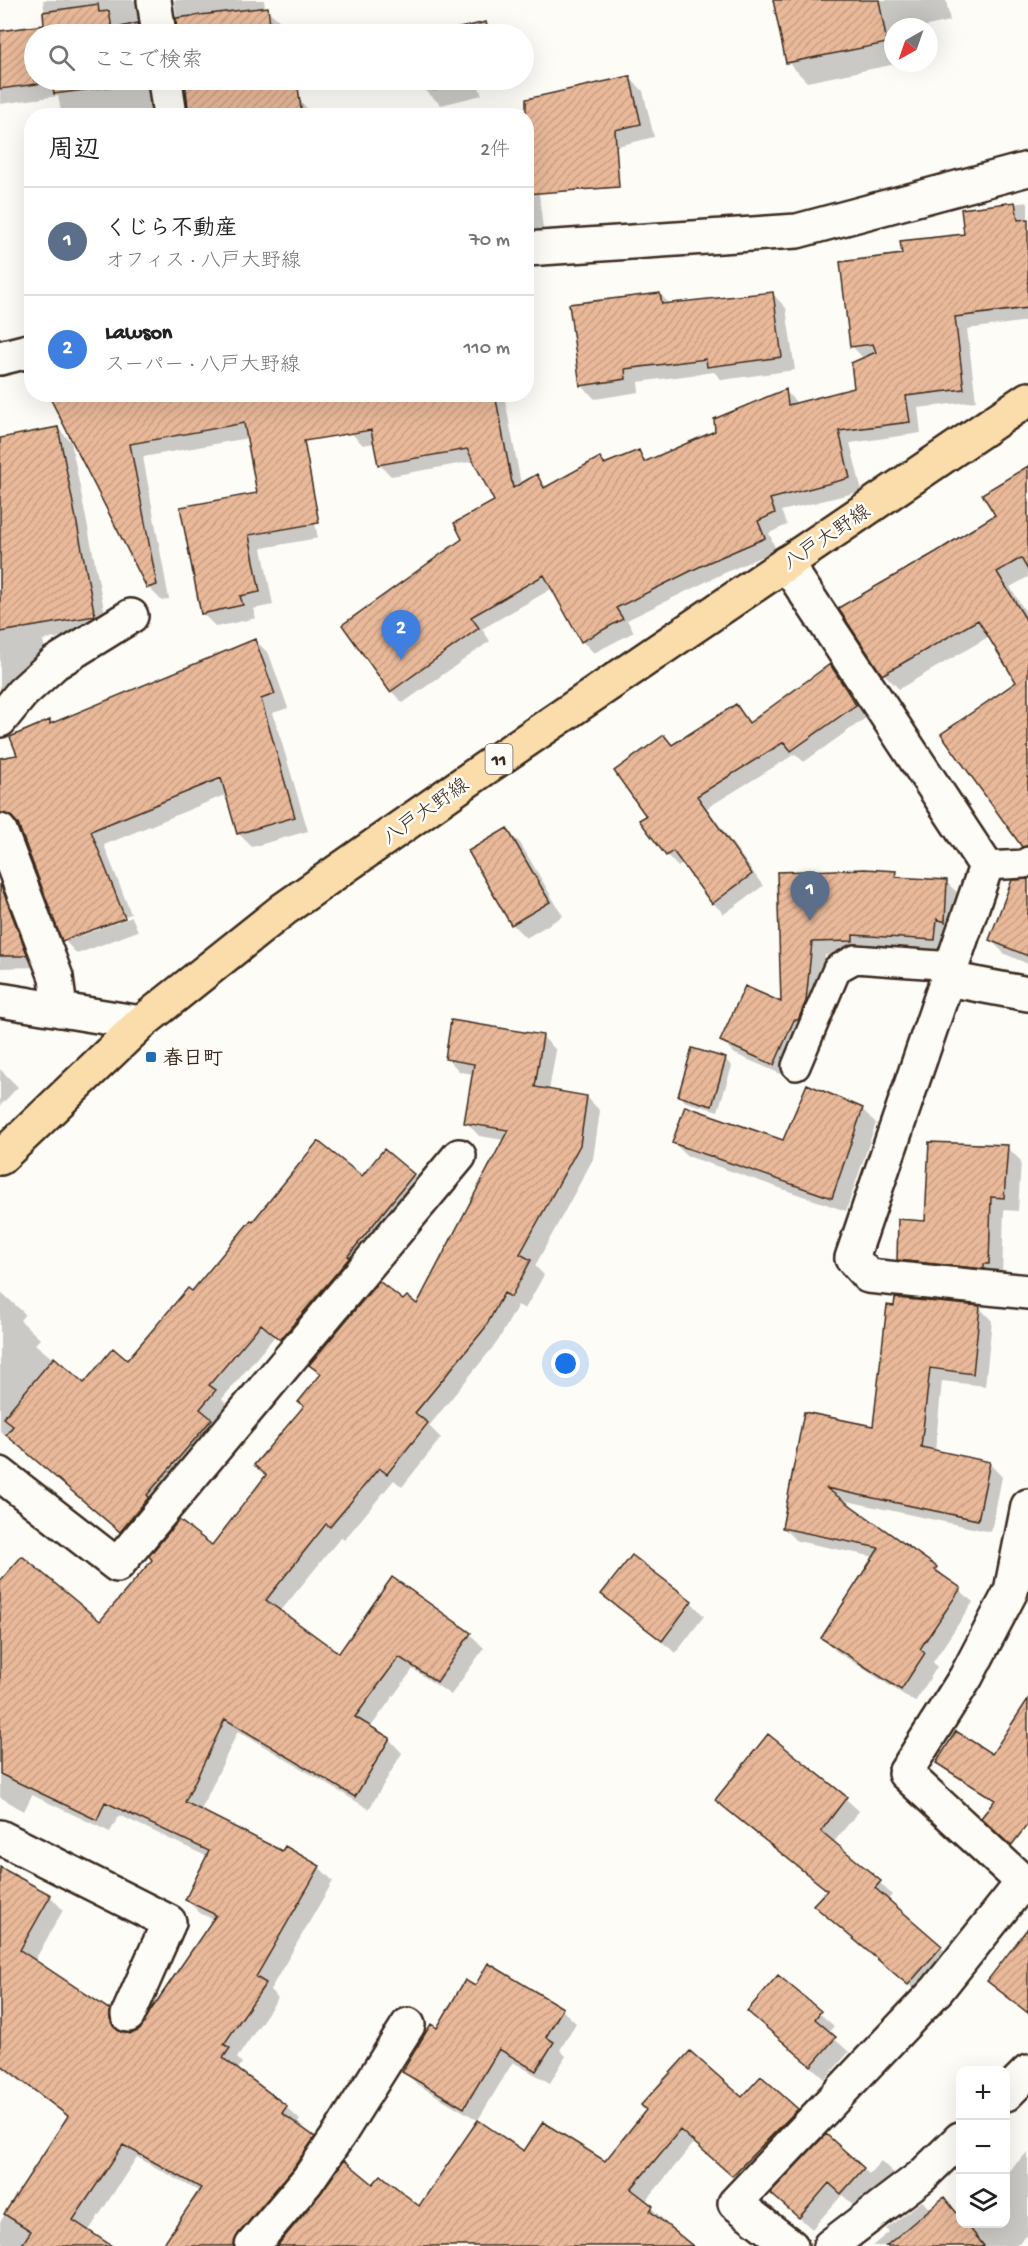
<!DOCTYPE html>
<html lang="ja">
<meta charset="utf-8">
<style>
:root{--surface:#fff;--page:#f6f6f6;--text:#222;--muted:#767676;--line:#e0e0e0;--accent:#7c3aed}
body{margin:0;font-family:"Gochi Hand","Klee One",sans-serif;background:var(--page);color:var(--text)}
.controls{position:absolute;right:18px;bottom:18px;display:grid;overflow:hidden;border-radius:12px;box-shadow:0 6px 24px #0002}
.controls button{width:54px;height:54px;display:grid;place-items:center;padding:0;border:0;border-bottom:2px solid var(--line);background:var(--surface);color:var(--text);font:30px sans-serif}
.compass{position:absolute;left:884px;top:18px;width:54px;height:54px;border-radius:50%;background:var(--surface);box-shadow:0 6px 24px #0002;rotate:220deg}
.you{position:absolute;left:566px;top:1364px;width:21px;height:21px;margin:-15px;border:4px solid #fff;border-radius:50%;background:#1a73e8;box-shadow:0 0 0 9px #1a73e833}
.badge{display:grid;place-items:center;width:39px;height:39px;border-radius:50%;background:var(--accent);color:#fff;font-size:20px;font-weight:700}
.pin{position:absolute;translate:-50% -50px;filter:drop-shadow(0 2px 3px #0008)}
.pin::after{content:'';position:absolute;top:32px;width:21px;height:18px;background:inherit;clip-path:polygon(0 0,100% 0,50% 100%)}
.list{margin:0;padding:0;list-style:none}
h2{display:flex;justify-content:space-between;align-items:center;height:78px;margin:0;padding:0 24px;font-size:26px}
h2 small{font-size:20px;font-weight:400;color:var(--muted)}
.list li{display:grid;grid-template-columns:39px 1fr auto;gap:18px;align-items:center;box-sizing:border-box;height:108px;padding:0 24px;border-top:2px solid var(--line)}
.list b{display:block;font-size:22px;white-space:nowrap}
.list p{margin:0;font-size:20px;white-space:nowrap;color:var(--muted)}
.list em{font-size:20px;font-style:normal;color:var(--muted)}
.icon{flex:none;width:33px;height:33px;fill:none;stroke:currentColor;stroke-width:2;stroke-linecap:round;stroke-linejoin:round}
.map{position:relative;flex:none;width:1028px;height:2246px;overflow:hidden}
.search{position:absolute;background:var(--surface);box-shadow:0 6px 24px #0002;left:24px;top:24px;width:510px;height:66px;display:flex;align-items:center;gap:15px;box-sizing:border-box;padding:0 21px;border-radius:33px;color:var(--muted);font-size:22px}
.panel{position:absolute;background:var(--surface);box-shadow:0 6px 24px #0002;left:24px;top:108px;width:510px;height:294px;border-radius:24px}
.map>svg:first-child{display:block}
</style>
<div class="map">
<svg width="1028" height="2246" viewBox="0 0 1028 2246">
<defs>
<pattern id="building-hatch" width="6" height="6" patternUnits="userSpaceOnUse" patternTransform="scale(1.5)"><rect width="6" height="6" fill="#e9b99a"/><path d="M-1 1l2-2M0 6l6-6M5 7l2-2" fill="none" stroke="#c99f84"/></pattern>
</defs>
<rect width="100%" height="100%" fill="#fdfcf7"/>
<filter id="ink" filterUnits="userSpaceOnUse"><feTurbulence type="fractalNoise" baseFrequency=".0167" numOctaves="2"/><feDisplacementMap in="SourceGraphic" scale="12" xChannelSelector="R" yChannelSelector="G"/><feConvolveMatrix kernelMatrix="1 2 1 2 8 2 1 2 1" color-interpolation-filters="sRGB"/></filter>
<g filter="url(#ink)">
<path fill="#0003" d="M 43,0 L 155,0 L 151,34 L 34,34 L 34,80 L 166,80 L 162,116 L 62,116 L 58,96 L 0,104 L 0,33 L 46,27 Z
M 174,0 L 264,0 L 265,8 L 281,22 L 282,34 L 179,34 Z
M 774,0 L 946,0 L 950,21 L 923,27 L 893,27 L 893,63 L 901,63 L 807,82 L 788,62 Z
M 486,24 L 497,34 L 440,34 Z
M 629,77 L 643,91 L 654,137 L 602,150 Z
M 185,80 L 288,80 L 291,100 L 299,99 L 313,116 L 190,116 Z
M 424,80 L 509,80 L 479,87 L 482,95 L 441,105 L 427,92 Z
M 526,182 L 539,194 L 544,238 L 526,240 Z
M 1028,202 L 1028,321 L 967,329 L 976,401 L 918,408 L 921,433 L 850,443 L 862,491 L 781,511 L 787,525 L 769,533 L 776,550 L 720,575 L 627,620 L 634,632 L 594,653 L 582,641 L 553,588 L 482,629 L 490,641 L 403,703 L 391,691 L 464,539 L 496,502 L 475,461 L 391,476 L 379,464 L 375,443 L 363,445 L 351,433 L 346,394 L 501,394 L 505,400 L 521,484 L 536,476 L 548,488 L 600,459 L 606,465 L 638,452 L 648,462 L 717,432 L 785,391 L 798,404 L 856,390 L 864,359 L 852,346 L 903,256 L 966,235 L 963,210 Z
M 660,294 L 670,304 L 773,294 L 786,308 L 795,370 L 722,380 L 714,372 L 638,382 L 639,392 L 595,399 L 581,385 Z
M 50,394 L 289,394 L 318,538 L 262,548 L 273,605 L 253,609 L 256,618 L 216,627 L 202,613 L 259,494 L 248,438 L 143,457 L 169,599 L 162,601 L 148,587 Z
M 58,428 L 71,442 L 108,629 L 43,640 L 48,665 L 33,683 L 0,690 L 0,439 Z
M 1028,478 L 1028,577 L 1010,587 L 1028,616 L 1028,851 L 1023,846 L 1018,682 L 990,636 L 899,689 L 884,674 L 841,609 L 937,553 L 997,515 Z
M 255,640 L 269,654 L 288,708 L 273,713 L 308,831 L 252,847 L 239,834 L 227,794 L 104,845 L 131,914 L 69,937 L 69,940 L 132,917 L 138,931 L 77,954 L 64,940 L 49,722 L 52,725 Z
M 830,666 L 841,677 L 867,717 L 804,762 L 795,754 L 707,808 L 763,886 L 724,914 L 713,903 L 684,863 L 678,867 L 667,855 L 648,816 L 664,736 L 674,746 L 736,706 L 751,723 Z
M 506,830 L 520,843 L 563,916 L 526,938 L 512,924 Z
M 895,872 L 902,879 L 946,882 L 960,895 L 948,953 L 825,955 L 819,1015 L 808,1032 L 788,1077 L 735,1054 L 722,1041 L 783,1005 L 779,874 Z
M 0,885 L 13,898 L 40,967 L 0,968 Z
M 1028,887 L 1028,964 L 1005,954 L 990,940 Z
M 542,1036 L 556,1050 L 549,1091 L 587,1097 L 600,1111 L 593,1159 L 535,1266 L 544,1275 L 525,1309 L 518,1305 L 498,1341 L 429,1426 L 441,1438 L 402,1487 L 394,1480 L 344,1540 L 341,1537 L 280,1612 L 340,1655 L 392,1579 L 470,1634 L 484,1648 L 451,1695 L 413,1669 L 370,1728 L 389,1739 L 402,1753 L 369,1809 L 238,1731 L 200,1812 L 283,1853 L 319,1867 L 333,1881 L 270,1990 L 278,1998 L 237,2058 L 242,2063 L 237,2071 L 286,2107 L 300,2120 L 296,2125 L 327,2152 L 252,2246 L 164,2246 L 200,2192 L 137,2157 L 88,2232 L 110,2246 L 6,2246 L 0,2240 L 0,2222 L 69,2118 L 0,2066 L 0,1869 L 50,1896 L 63,1910 L 35,1960 L 109,2011 L 123,2025 L 123,2034 L 130,2035 L 139,2032 L 214,1920 L 200,1913 L 186,1899 L 208,1857 L 119,1815 L 110,1832 L 32,1795 L 24,1811 L 0,1797 L 0,1584 L 100,1623 L 213,1547 L 267,1476 L 256,1465 L 305,1406 L 322,1375 L 311,1364 L 403,1303 L 417,1306 L 504,1140 L 479,1136 L 466,1122 L 474,1074 L 460,1072 L 447,1058 Z
M 725,1059 L 732,1066 L 718,1111 L 686,1102 L 679,1096 Z
M 0,1069 L 18,1087 L 0,1106 Z
M 862,1109 L 876,1123 L 846,1211 L 687,1156 L 674,1143 L 784,1142 Z
M 1007,1147 L 1021,1161 L 1018,1211 L 1004,1210 L 1002,1277 L 912,1273 L 898,1259 L 926,1222 Z
M 413,1175 L 426,1188 L 295,1353 L 275,1336 L 222,1399 L 228,1405 L 214,1422 L 225,1433 L 134,1545 L 0,1431 L 0,1291 L 25,1314 L 20,1320 L 40,1339 L 35,1344 L 84,1385 L 128,1362 L 192,1293 L 362,1178 Z
M 979,1307 L 992,1321 L 985,1386 L 942,1381 L 935,1452 L 989,1463 L 1002,1477 L 991,1532 L 842,1500 L 936,1568 L 973,1602 L 933,1662 L 937,1667 L 915,1702 L 836,1651 L 823,1638 L 875,1557 L 797,1541 L 784,1528 Z
M 603,1594 L 691,1602 L 704,1616 L 676,1653 L 617,1607 Z
M 956,1734 L 1003,1806 L 945,1770 L 938,1763 Z
M 768,1736 L 846,1799 L 859,1811 L 833,1843 L 880,1883 L 892,1895 L 887,1901 L 954,1959 L 922,1996 L 816,1905 L 828,1892 L 730,1813 L 717,1800 Z
M 1028,1930 L 1028,2014 L 989,1981 Z
M 489,1965 L 562,2010 L 576,2023 L 560,2050 L 566,2056 L 550,2083 L 513,2062 L 478,2120 L 418,2085 L 404,2071 L 475,1988 Z
M 778,1977 L 834,2026 L 828,2033 L 849,2052 L 825,2079 L 763,2024 Z
M 761,2078 L 811,2123 L 747,2188 L 694,2143 L 645,2202 L 665,2221 L 663,2224 L 278,2246 L 373,2186 L 420,2208 L 524,2153 L 605,2163 L 742,2099 Z
M 826,2136 L 869,2174 L 881,2161 L 907,2186 L 867,2216 L 842,2195 L 812,2229 L 785,2205 Z
M 1028,2152 L 1028,2235 L 1015,2246 L 872,2246 L 889,2232 L 886,2229 L 922,2201 L 943,2219 L 960,2214 L 960,2224 L 1006,2224 L 1006,2173 Z"/>
<path fill="url(#building-hatch)" stroke="#3b2a1e" stroke-width="1.5" d="M 773,0 L 879,0 L 887,43 L 786,63 Z
M 98,4 L 99,12 L 109,11 L 112,29 L 138,23 L 140,34 L 34,34 L 34,80 L 147,80 L 146,82 L 54,94 L 52,82 L 0,89 L 0,31 L 44,25 L 43,12 Z
M 268,7 L 271,34 L 177,34 L 176,18 Z
M 486,22 L 489,34 L 434,34 Z
M 630,76 L 641,124 L 615,130 L 619,187 L 526,194 L 526,99 Z
M 185,80 L 297,80 L 302,116 L 189,116 Z
M 423,80 L 479,80 L 434,90 L 432,81 L 424,83 Z
M 1015,202 L 1018,220 L 1028,219 L 1028,308 L 955,317 L 964,389 L 906,396 L 910,422 L 839,431 L 850,478 L 770,499 L 775,513 L 758,521 L 765,538 L 707,563 L 616,608 L 623,619 L 581,642 L 544,575 L 471,617 L 479,628 L 390,692 L 342,625 L 462,539 L 454,523 L 494,501 L 467,449 L 378,465 L 371,430 L 304,441 L 319,523 L 249,535 L 260,592 L 240,596 L 243,605 L 201,614 L 180,507 L 257,493 L 244,423 L 130,444 L 157,585 L 147,588 L 48,394 L 495,394 L 513,488 L 537,474 L 544,488 L 600,457 L 604,464 L 639,450 L 644,462 L 715,431 L 714,419 L 786,389 L 788,405 L 854,388 L 851,363 L 876,352 L 873,344 L 850,347 L 840,262 L 902,254 L 900,241 L 964,234 L 961,209 Z
M 773,292 L 782,357 L 707,367 L 706,359 L 625,369 L 626,379 L 580,386 L 569,304 L 660,293 L 662,304 Z
M 58,427 L 95,616 L 0,632 L 0,438 Z
M 1028,466 L 1028,570 L 1021,558 L 997,572 L 1028,623 L 1028,846 L 1022,847 L 941,734 L 1016,682 L 978,620 L 882,675 L 838,608 L 936,552 L 995,515 L 982,494 Z
M 255,639 L 275,694 L 261,699 L 295,817 L 237,834 L 221,778 L 91,831 L 125,918 L 62,941 L 18,824 L 11,816 L 0,813 L 0,758 L 17,755 L 10,737 L 50,720 L 50,724 Z
M 830,664 L 856,705 L 791,751 L 784,742 L 697,796 L 752,874 L 712,904 L 673,851 L 666,856 L 639,820 L 646,816 L 614,771 L 664,735 L 672,745 L 736,704 L 749,723 Z
M 507,828 L 550,902 L 511,925 L 468,851 Z
M 865,869 L 896,871 L 895,877 L 947,880 L 945,922 L 937,919 L 935,940 L 853,935 L 853,941 L 812,942 L 806,1001 L 798,1020 L 794,1020 L 774,1065 L 720,1041 L 745,986 L 781,1002 L 777,872 Z
M 1028,879 L 1028,956 L 989,940 L 1012,880 Z
M 0,883 L 27,954 L 23,956 L 0,956 Z
M 451,1020 L 543,1035 L 535,1087 L 587,1096 L 580,1145 L 520,1254 L 531,1260 L 511,1297 L 504,1293 L 485,1328 L 415,1413 L 428,1423 L 387,1474 L 379,1468 L 330,1527 L 326,1524 L 266,1600 L 339,1653 L 392,1577 L 471,1633 L 437,1682 L 399,1657 L 355,1717 L 390,1738 L 355,1797 L 225,1719 L 185,1802 L 282,1851 L 285,1846 L 320,1866 L 256,1977 L 266,1983 L 224,2044 L 230,2048 L 223,2058 L 287,2106 L 282,2113 L 315,2137 L 292,2170 L 238,2234 L 234,2246 L 162,2246 L 201,2188 L 123,2145 L 73,2220 L 112,2246 L 21,2246 L 31,2231 L 4,2214 L 68,2116 L 0,2064 L 0,1867 L 51,1895 L 20,1950 L 110,2010 L 110,2018 L 113,2026 L 121,2032 L 131,2034 L 140,2030 L 151,2010 L 216,1915 L 185,1900 L 209,1851 L 105,1802 L 97,1820 L 0,1774 L 0,1581 L 22,1556 L 100,1621 L 152,1560 L 149,1556 L 179,1520 L 212,1545 L 266,1475 L 254,1465 L 304,1406 L 298,1402 L 321,1374 L 309,1365 L 379,1281 L 403,1300 L 407,1296 L 417,1304 L 508,1130 L 464,1123 L 474,1064 L 445,1059 Z
M 692,1048 L 726,1058 L 712,1106 L 678,1096 Z
M 807,1084 L 863,1108 L 832,1198 L 672,1143 L 685,1106 L 783,1140 Z
M 318,1141 L 362,1176 L 384,1149 L 414,1174 L 348,1256 L 350,1257 L 280,1340 L 261,1324 L 209,1385 L 216,1390 L 200,1409 L 212,1419 L 147,1495 L 149,1497 L 120,1532 L 6,1435 L 13,1426 L 3,1418 L 54,1357 L 84,1383 L 113,1348 L 127,1360 L 188,1288 L 192,1291 L 251,1220 L 253,1221 Z
M 929,1142 L 1008,1145 L 1004,1198 L 991,1197 L 989,1264 L 984,1264 L 984,1269 L 897,1260 L 898,1219 L 925,1221 Z
M 895,1298 L 980,1306 L 973,1374 L 930,1368 L 921,1447 L 990,1462 L 978,1520 L 826,1488 L 937,1567 L 935,1570 L 961,1588 L 920,1649 L 925,1653 L 901,1690 L 821,1638 L 879,1548 L 782,1528 L 804,1412 L 873,1426 L 887,1305 L 894,1306 Z
M 632,1555 L 692,1601 L 662,1641 L 601,1594 Z
M 1028,1699 L 1028,1824 L 1011,1846 L 981,1818 L 995,1800 L 936,1763 L 956,1731 L 992,1754 Z
M 768,1734 L 847,1797 L 821,1831 L 881,1881 L 875,1888 L 942,1946 L 908,1985 L 813,1905 L 827,1890 L 715,1800 Z
M 1028,1928 L 1028,2013 L 987,1981 Z
M 488,1963 L 563,2008 L 546,2037 L 554,2042 L 536,2071 L 499,2049 L 464,2108 L 402,2072 L 431,2024 L 437,2028 L 465,1980 L 475,1986 Z
M 778,1975 L 821,2011 L 815,2019 L 836,2037 L 811,2066 L 747,2011 Z
M 690,2051 L 742,2097 L 761,2076 L 798,2109 L 732,2176 L 680,2130 L 631,2189 L 653,2206 L 650,2211 L 693,2246 L 277,2246 L 321,2193 L 344,2160 L 373,2184 L 381,2175 L 419,2206 L 478,2120 L 524,2151 L 543,2122 L 605,2161 L 646,2110 L 641,2105 Z
M 826,2134 L 864,2168 L 841,2194 L 829,2183 L 799,2218 L 770,2193 Z
M 944,2197 L 960,2217 L 960,2223 L 966,2223 L 984,2246 L 886,2246 Z"/>
<g fill="none" stroke-linecap="round" stroke-linejoin="round">
<defs>
<path id="service" d="M 986,866 L 1024,864 L 1028,861
M 796,1066 L 837,969 L 855,959 L 953,966"/>
<path id="minor" d="M 154,0 L 159,34
M 165,80 L 170,116
M 526,249 L 797,231 L 1028,169
M 0,358 L 32,350
M 786,563 L 986,866 L 852,1258 L 868,1276 L 1028,1292
M 0,720 L 22,693 L 55,663 L 131,616
M 0,831 L 56,977 L 60,1010
M 948,979 L 1028,994
M 0,1000 L 141,1023
M 0,1474 L 117,1565 L 459,1156
M 0,1837 L 169,1922 L 128,2015
M 1006,2094 L 1028,2072
M 252,2246 L 307,2181 L 340,2133 L 408,2025
M 791,2246 L 735,2203 L 937,1990 L 1023,1882 L 905,1773 L 966,1677 L 1011,1591 L 1028,1506
M 830,2246 L 922,2176 L 960,2139"/>
<path id="primary" d="M 0,1158 L 141,1023 L 284,909 L 484,769 L 1028,399"/>
</defs>
<use href="#service" stroke="#3b2a1e" stroke-width="32"/>
<use href="#minor" stroke="#3b2a1e" stroke-width="38"/>
<use href="#primary" stroke="#3b2a1e" stroke-width="38"/>
<use href="#service" stroke="#fdfcf7" stroke-width="27"/>
<use href="#minor" stroke="#fdfcf7" stroke-width="33"/>
<use href="#primary" stroke="#fbddab" stroke-width="33"/>
</g>
</g>
<rect fill="#1f6fb2" stroke="#fdfcf7" stroke-width="2" x="145" y="1051" width="12" height="12" rx="3"/>
<g text-anchor="middle" stroke-width="5" stroke-linejoin="round" paint-order="stroke">
<rect fill="#fdfcf7" stroke="#75695f" stroke-width="1.5" x="485.5" y="744" width="27" height="30" rx="4.5"/>
<g font-size="18" font-weight="bold" fill="#3b2a1e">
<text x="499" y="765">11</text>
</g>
<g font-size="20" fill="#3b2a1e" stroke="#fdfcf7">
<text transform="translate(826 536) rotate(-34)" y="7">八戸大野線</text>
<text transform="translate(425 810) rotate(-35)" y="7">八戸大野線</text>
</g>
<g font-size="20" font-weight="bold" fill="#3b2a1e" stroke="#fdfcf7" text-anchor="start">
<text x="163" y="1064">春日町</text>
</g>
</g>
</svg>
<div class="controls">
<button>+</button>
<button>−</button>
<button><svg class="icon" aria-label="layers" viewBox="0 0 24 24"><path d="M12 4l9 5-9 5-9-5zM3 14l9 5 9-5"/></svg></button>
</div>
<svg class="compass" viewBox="-18 -18 36 36"><path d="M0-13l5 13h-10z" fill="#e53935"/><path d="M0 13l5-13h-10z" fill="#767676"/></svg>
<div class="you"></div>
<div class="pin badge" style="left:810px;top:921px;background:#5c6f8a">1</div>
<div class="pin badge" style="left:401px;top:660px;background:#3f7fe0">2</div>
<div class="search"><svg class="icon" aria-label="search" viewBox="0 0 24 24"><circle cx="10" cy="10" r="6"/><path d="M15 15l6 6"/></svg>ここで検索</div>
<section class="panel">
<h2>周辺<small>2件</small></h2>
<ul class="list">
<li><span class="badge" style="background:#5c6f8a">1</span><div><b>くじら不動産</b><p>オフィス · 八戸大野線</p></div><em>70 m</em></li>
<li><span class="badge" style="background:#3f7fe0">2</span><div><b>Lawson</b><p>スーパー · 八戸大野線</p></div><em>110 m</em></li>
</ul>
</section>
</div>
